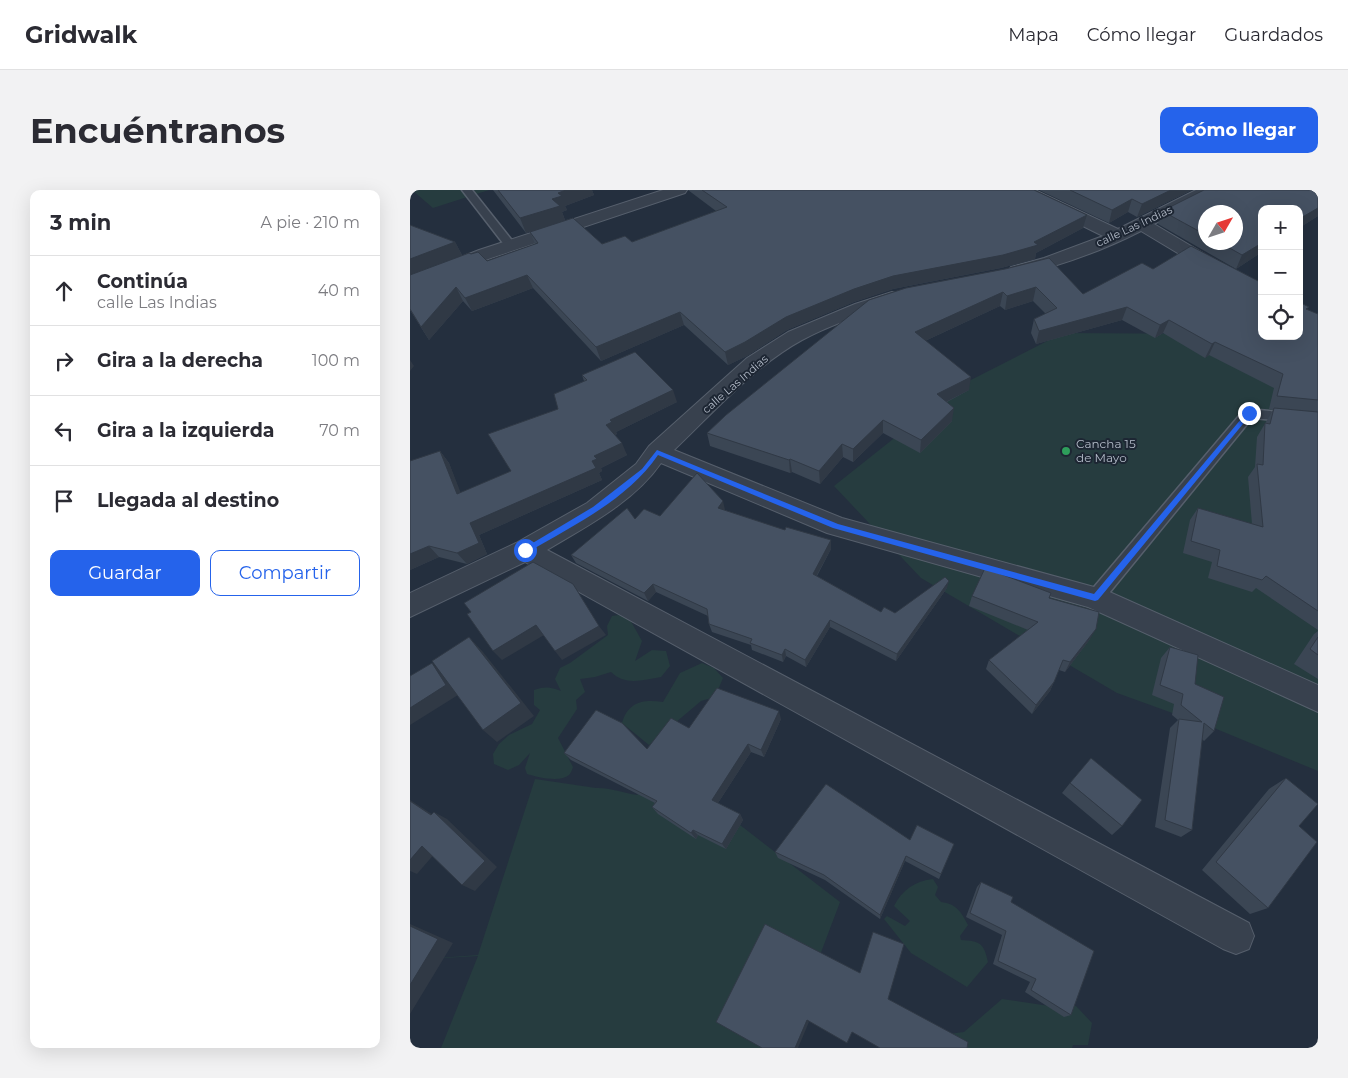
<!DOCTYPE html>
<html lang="es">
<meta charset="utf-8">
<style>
:root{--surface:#fff;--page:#f2f2f3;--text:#2b2b33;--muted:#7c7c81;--line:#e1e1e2;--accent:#2563eb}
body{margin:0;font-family:Montserrat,sans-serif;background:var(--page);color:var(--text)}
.controls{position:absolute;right:15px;top:15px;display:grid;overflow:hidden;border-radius:10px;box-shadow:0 5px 20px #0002}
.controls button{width:45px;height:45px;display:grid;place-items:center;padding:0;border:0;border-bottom:1px solid var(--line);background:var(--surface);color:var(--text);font:25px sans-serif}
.compass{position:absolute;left:788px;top:15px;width:45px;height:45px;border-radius:50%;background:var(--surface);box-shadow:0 5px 20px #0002;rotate:51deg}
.stop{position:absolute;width:15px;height:15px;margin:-11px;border:4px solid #2563eb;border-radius:50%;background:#fff}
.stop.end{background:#2563eb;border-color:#fff;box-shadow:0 1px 5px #0008}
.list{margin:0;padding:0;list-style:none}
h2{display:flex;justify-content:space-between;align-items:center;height:65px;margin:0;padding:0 20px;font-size:21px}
h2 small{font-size:16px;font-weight:400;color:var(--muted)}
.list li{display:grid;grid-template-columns:32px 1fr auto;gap:15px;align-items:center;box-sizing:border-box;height:70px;padding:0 20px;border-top:1px solid var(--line)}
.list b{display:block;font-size:19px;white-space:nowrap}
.list p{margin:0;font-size:16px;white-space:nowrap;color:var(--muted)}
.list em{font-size:16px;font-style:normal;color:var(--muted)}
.actions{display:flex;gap:10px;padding:15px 20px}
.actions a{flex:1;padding:11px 0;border:1px solid var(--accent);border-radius:10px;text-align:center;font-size:18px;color:var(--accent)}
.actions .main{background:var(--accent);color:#fff}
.icon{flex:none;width:28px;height:28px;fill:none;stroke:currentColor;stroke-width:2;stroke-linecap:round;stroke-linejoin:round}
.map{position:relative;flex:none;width:908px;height:858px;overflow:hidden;border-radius:10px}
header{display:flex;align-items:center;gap:30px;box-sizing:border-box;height:70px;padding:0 25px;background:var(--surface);border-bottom:1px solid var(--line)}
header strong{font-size:24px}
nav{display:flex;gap:28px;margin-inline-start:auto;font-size:18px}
.intro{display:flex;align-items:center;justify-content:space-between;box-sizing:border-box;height:120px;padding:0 30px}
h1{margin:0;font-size:35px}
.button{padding:12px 22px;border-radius:10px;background:var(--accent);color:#fff;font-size:18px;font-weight:700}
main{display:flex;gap:30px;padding:0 30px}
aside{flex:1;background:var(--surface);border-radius:10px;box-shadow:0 5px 20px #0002}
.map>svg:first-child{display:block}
</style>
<header>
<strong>Gridwalk</strong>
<nav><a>Mapa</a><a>Cómo llegar</a><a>Guardados</a></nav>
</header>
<div class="intro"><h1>Encuéntranos</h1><a class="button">Cómo llegar</a></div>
<main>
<aside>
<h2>3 min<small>A pie · 210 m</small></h2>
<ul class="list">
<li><svg class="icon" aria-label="ahead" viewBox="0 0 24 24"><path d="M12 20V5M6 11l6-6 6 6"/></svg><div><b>Continúa</b><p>calle Las Indias</p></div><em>40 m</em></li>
<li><svg class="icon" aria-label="right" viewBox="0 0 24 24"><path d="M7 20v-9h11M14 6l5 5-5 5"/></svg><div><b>Gira a la derecha</b></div><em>100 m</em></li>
<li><svg class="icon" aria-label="left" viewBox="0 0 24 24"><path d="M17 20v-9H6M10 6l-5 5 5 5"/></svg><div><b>Gira a la izquierda</b></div><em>70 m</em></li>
<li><svg class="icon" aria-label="arrive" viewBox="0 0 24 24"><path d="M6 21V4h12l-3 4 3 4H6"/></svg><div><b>Llegada al destino</b></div></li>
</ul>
<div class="actions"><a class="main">Guardar</a><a>Compartir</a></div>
</aside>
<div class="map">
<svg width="908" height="858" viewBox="0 0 908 858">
<rect width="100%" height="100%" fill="#242f3e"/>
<path fill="#263c3f" d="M 2,0 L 79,0 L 23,18 Z
M 653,143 L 805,144 L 908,190 L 908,581 L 804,538 L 707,503 L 511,388 L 424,296 L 551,195 Z
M 209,425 L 219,428 L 232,451 L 225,471 L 242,460 L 256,461 L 260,476 L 251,487 C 233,490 215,496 201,482 L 185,487 L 170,489 L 175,502 L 166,510 L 167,519 L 148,548 L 163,577 C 162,580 161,583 159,585 C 150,593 127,587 117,584 L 115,578 L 120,563 L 109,575 L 98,580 L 84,574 L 83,564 L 89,554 L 99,545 L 122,534 L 130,520 L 124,515 L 124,500 C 135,496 141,497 151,501 L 145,489 L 150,478 L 160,473 L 198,445 L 197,436 L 202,426 Z
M 292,473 L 304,478 L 313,488 L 305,507 L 291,511 L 239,555 L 212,533 C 218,512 233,509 253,512 L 270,483 Z
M 125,589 L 186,598 C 196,597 215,603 227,605 L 230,601 L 308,618 L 430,712 L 375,858 L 31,858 L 68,766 L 0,770 L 68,765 Z
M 523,689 L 528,697 L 525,705 L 531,712 C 547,714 551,722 558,735 L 550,746 L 551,750 C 570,751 574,753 578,772 L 557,797 L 501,763 L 474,729 L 477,726 L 495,736 L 500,731 L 484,716 C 492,700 505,691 523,689 Z
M 592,809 L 646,817 L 666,816 L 682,833 L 678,855 L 663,855 L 662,858 L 492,858 L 499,849 L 554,842 Z"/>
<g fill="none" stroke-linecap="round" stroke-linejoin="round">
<defs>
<path id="service" d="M 52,0 L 62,0 L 104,53 L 105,55 L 104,57 L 96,57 Z
M 839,219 L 908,226 L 908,234 L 842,228 L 691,413 L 685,415 L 679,413 L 677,408 L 679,403 L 834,220 Z"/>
<path id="minor" d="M 253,0 L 277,0 L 275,3 L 81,68 L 0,99 L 0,87 L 69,60 Z
M 604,0 L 625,0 L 708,39 L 786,0 L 806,0 L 804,3 L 744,34 L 808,72 L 852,94 L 852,107 L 796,80 L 731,41 C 692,61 649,76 607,86 L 601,85 L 598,81 L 601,77 L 634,68 L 693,46 L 606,3 Z
M 482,102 L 489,104 L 491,108 L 489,112 C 457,123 422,134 392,150 C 343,177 304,222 264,260 L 432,328 L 695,400 L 908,495 L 908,522 L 678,417 L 417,343 L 251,273 C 224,312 177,336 137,360 L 839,733 L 844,746 L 839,759 L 826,764 L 813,759 L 115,372 L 0,427 L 0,403 L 106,353 L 177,313 L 226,274 L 239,256 L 337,168 L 378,142 L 445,114 Z"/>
</defs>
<use href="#service" stroke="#565f6c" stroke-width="3"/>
<use href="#minor" stroke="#565f6c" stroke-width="2"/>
<use href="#service" fill="#38414e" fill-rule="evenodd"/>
<use href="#minor" fill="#38414e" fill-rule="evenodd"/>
</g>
<path fill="#3b4654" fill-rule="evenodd" d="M 83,0 L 182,0 L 184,5 L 155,16 L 157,20 L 152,22 L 155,30 L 116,43 Z
M 278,0 L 624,0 L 677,25 L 673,38 L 626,63 L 625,69 L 591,78 L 483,99 L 444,112 L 377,140 L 337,166 L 318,175 L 274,135 L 191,171 L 123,98 L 62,121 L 53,111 L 19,150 L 0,120 L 0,35 L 45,52 L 52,65 L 10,81 L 59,63 L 61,64 L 68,62 L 77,71 L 125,54 L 120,42 L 163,28 L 192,54 L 215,46 L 222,52 L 306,21 Z
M 629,0 L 782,0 L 727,27 L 718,22 L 699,33 Z
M 908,0 L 908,26 L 889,38 L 889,19 L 852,19 L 852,62 L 826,79 L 748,34 L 752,21 ZM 796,22 L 826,52 L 796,52 Z
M 595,79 L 673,104 L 743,79 L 897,120 L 908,124 L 908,440 L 846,398 L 842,402 L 798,388 L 802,372 L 773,363 L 780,330 L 788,318 L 842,334 L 838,287 L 845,277 L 847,247 L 863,220 L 859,219 L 864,198 L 799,165 L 795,168 L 753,143 L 745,148 L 712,130 L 626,154 L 621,143 L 624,129 L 636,124 L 623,111 L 595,120 L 590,116 L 515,151 L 559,200 L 537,212 L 542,231 L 510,263 L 473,243 L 443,272 L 433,267 L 410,294 L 382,282 L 380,283 L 300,256 L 297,243 Z
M 172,185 L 267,212 L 206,242 L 207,244 L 205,245 L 217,265 L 191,278 L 192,281 L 189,283 L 192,290 L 69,345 L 77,364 L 57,374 L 29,367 L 0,380 L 30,261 L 39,273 L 50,303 L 101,281 L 148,219 L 174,191 Z
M 314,320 L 421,359 L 407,386 L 471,422 L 485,423 L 537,398 L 486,471 L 420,437 L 396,477 L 376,466 L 373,472 L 342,460 L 341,455 L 302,442 L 299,434 L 298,426 L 246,402 L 238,411 L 166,373 L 161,365 L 225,329 L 315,320 Z
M 562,406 L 639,408 L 680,449 L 655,482 L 649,480 L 640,501 L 622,524 L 576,479 L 579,470 L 618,440 L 559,416 Z
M 908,441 L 908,489 L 884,474 L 904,444 Z
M 760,457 L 785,494 L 804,541 L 794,551 L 792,549 L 782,640 L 771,647 L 745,637 L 760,538 L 768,530 L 762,525 L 764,514 L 742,505 L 751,468 Z
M 371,529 L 354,567 L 341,562 L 308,613 L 330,624 L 333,630 L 316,659 L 288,645 L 286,649 L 248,624 L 242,617 L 245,613 L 161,570 L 154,563 L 237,559 L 279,538 Z
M 876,588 L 889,636 L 858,718 L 840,724 L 792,680 L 859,599 Z
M 660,593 L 712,636 L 702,645 L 652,603 Z
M 500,650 L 544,654 L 529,689 L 495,671 L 470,729 L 415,690 L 368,668 L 365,662 Z
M 571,692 L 601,712 L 661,825 L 654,827 L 615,802 L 620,792 L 583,774 L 592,745 L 556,727 L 567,697 Z"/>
<path fill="#303945" d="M 156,0 L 182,0 L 184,5 L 155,16 L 157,20 L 152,22 L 155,30 L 116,43 L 110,28 L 142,9 L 148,3 Z
M 761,0 L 782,0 L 727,27 L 732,14 Z
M 722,9 L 718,22 L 699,33 L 702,20 Z
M 908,18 L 908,26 L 889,38 L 889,29 Z
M 677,25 L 673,38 L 626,63 L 625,69 L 591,78 L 483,99 L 444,112 L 377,140 L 337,166 L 318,175 L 315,162 L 376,127 L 444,99 L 483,86 L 624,52 Z
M 45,52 L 52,65 L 0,85 L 0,69 Z
M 852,53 L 852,62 L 826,79 L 832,65 Z
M 117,85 L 123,98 L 62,121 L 55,108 Z
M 46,97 L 53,111 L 19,150 L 11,137 Z
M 626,97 L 623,111 L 595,120 L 597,106 Z
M 593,102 L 590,116 L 504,156 L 505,142 Z
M 717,117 L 712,130 L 626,154 L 629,141 Z
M 270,122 L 274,135 L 191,171 L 186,157 Z
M 759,130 L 753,143 L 745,148 L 750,135 Z
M 805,152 L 799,165 L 795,168 L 802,154 Z
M 0,170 L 4,176 L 0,181 Z
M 561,187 L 559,200 L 526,217 L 527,204 Z
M 263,200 L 267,212 L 206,242 L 207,244 L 201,247 L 196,235 L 200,230 Z
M 544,218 L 542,231 L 510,263 L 511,250 Z
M 473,230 L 473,243 L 443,272 L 443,259 Z
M 212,253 L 217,265 L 191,278 L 192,281 L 189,283 L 192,290 L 69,345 L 77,364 L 57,374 L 47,363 L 60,333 L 182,271 L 184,266 Z
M 432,254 L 433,267 L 410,294 L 409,281 Z
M 30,261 L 39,273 L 56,316 L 47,304 Z
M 380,269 L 382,282 L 380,283 L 379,270 Z
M 313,311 L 315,320 L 310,327 L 308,318 Z
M 421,350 L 421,359 L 403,392 L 403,384 Z
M 19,356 L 29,367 L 0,380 L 0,364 Z
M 539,391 L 537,398 L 486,471 L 487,464 Z
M 243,394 L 246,402 L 238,411 L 234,403 Z
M 420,430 L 420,437 L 396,477 L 395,470 Z
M 126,435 L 134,445 L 92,470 L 83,461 Z
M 189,436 L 196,445 L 152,470 L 145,461 Z
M 686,439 L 680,449 L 655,482 L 660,472 Z
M 59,447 L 73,462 L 124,526 L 87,552 L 73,540 Z
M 375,459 L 376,466 L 373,472 L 372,465 Z
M 22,473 L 33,483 L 48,505 L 0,535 L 0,518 Z
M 644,492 L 640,501 L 622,524 L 626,515 Z
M 369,521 L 371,529 L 354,567 L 351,560 Z
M 338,554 L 341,562 L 306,616 L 302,610 Z
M 0,610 L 34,632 L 24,622 L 37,629 L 87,677 L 65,701 L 52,695 L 21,625 L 0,611 Z
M 330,624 L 333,630 L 316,659 L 312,654 Z
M 283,640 L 288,645 L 286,649 L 281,643 Z
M 12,656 L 26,662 L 7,684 L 0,681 L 0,670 Z
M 496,666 L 495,671 L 470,729 L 470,725 Z
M 0,734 L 43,753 L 0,824 Z
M 397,830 L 399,832 L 388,858 L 385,858 Z"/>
<path fill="#455162" stroke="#303945" d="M 88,0 L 156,0 L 148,3 L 152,6 L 142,9 L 150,16 L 110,28 Z
M 292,0 L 624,0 L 677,25 L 624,52 L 628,55 L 593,65 L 483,86 L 444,99 L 376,127 L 335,152 L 315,162 L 270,122 L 186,157 L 117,85 L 55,108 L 46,97 L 11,137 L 0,119 L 0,85 L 59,63 L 61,64 L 68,62 L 77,71 L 128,53 L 120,42 L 163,28 L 192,54 L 215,46 L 222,52 L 317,17 Z
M 660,0 L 761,0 L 732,14 L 722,9 L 702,20 Z
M 794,0 L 908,0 L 908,18 L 889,29 L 889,19 L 852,19 L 852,53 L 832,65 L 809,52 L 826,52 L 826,22 L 796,22 L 796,45 L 752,21 Z
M 0,35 L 45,52 L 0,69 Z
M 781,56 L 852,93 L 852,146 L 889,146 L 889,112 L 899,117 L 896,119 L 908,124 L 908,210 L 867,206 L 873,184 L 805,152 L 802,154 L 759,130 L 750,135 L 717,117 L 629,141 L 624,129 L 647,118 L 626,97 L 597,106 L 593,102 L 505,142 L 561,187 L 527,204 L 544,218 L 511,250 L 473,230 L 443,259 L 432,254 L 409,281 L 380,269 L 379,270 L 297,243 L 316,225 L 459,110 L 496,98 L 595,79 L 639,68 L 673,104 L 732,73 L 743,79 Z
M 225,162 L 263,200 L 200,230 L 202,232 L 196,235 L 212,253 L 184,266 L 187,269 L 182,271 L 186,278 L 60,333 L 69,353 L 47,363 L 19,356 L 0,364 L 0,271 L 30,261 L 47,304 L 101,281 L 78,244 L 148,219 L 144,204 L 177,190 L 172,185 Z
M 864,218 L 908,222 L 908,421 L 856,386 L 852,390 L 807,376 L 810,360 L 781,351 L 788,318 L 853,337 L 847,274 L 853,275 L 855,233 L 860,234 Z
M 287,283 L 313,311 L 308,318 L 375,340 L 376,337 L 421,350 L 403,384 L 471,422 L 474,417 L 485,423 L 535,387 L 539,391 L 487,464 L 420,430 L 395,470 L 375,459 L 372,465 L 340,453 L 342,449 L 299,434 L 297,419 L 243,394 L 234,403 L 161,365 L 217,318 L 225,329 L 234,319 L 250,326 Z
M 123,372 L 163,394 L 189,436 L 145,461 L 126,435 L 83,461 L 57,424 L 61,422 L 54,413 Z
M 575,378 L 641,403 L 639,408 L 689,422 L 686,439 L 660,472 L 653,470 L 644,492 L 626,515 L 579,470 L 628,432 L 562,406 Z
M 59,447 L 111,513 L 73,540 L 22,471 Z
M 908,447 L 908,465 L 900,459 Z
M 760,457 L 788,465 L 785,494 L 814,507 L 804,541 L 794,533 L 782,640 L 755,630 L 769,529 L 792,532 L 771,515 L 773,504 L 750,495 Z
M 22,473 L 36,495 L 0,518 L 0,486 Z
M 307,498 L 369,521 L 351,560 L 338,554 L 302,610 L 330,624 L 312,654 L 283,640 L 281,643 L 242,617 L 247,611 L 154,563 L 186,520 L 212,533 L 237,559 L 261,528 L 279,538 Z
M 681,568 L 732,610 L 712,636 L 660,593 Z
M 876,588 L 908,614 L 889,636 L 907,652 L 858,718 L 806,672 Z
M 416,594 L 500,650 L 507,635 L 544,654 L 531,684 L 496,666 L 470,725 L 414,685 L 365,662 Z
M 0,611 L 21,625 L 24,622 L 75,671 L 52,695 L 12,656 L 0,670 Z
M 571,692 L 603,707 L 601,712 L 684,761 L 661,825 L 621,800 L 626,789 L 588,771 L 596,741 L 560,723 Z
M 355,734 L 450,783 L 463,742 L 494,754 L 478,809 L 558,852 L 557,858 L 470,858 L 442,842 L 437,853 L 397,830 L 385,858 L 352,858 L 306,832 Z
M 0,736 L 28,749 L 0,795 Z"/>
<path fill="#2563eb" d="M 837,222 L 842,223 L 688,410 L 685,411 L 423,338 L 248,265 C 217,310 164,335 118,362 L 113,362 L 111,360 L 183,317 L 232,279 L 247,260 L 428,334 L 684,404 Z"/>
<circle fill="#2e9e5b" stroke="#1d2633" stroke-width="2" cx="656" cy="261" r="5"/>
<g text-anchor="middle" stroke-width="4" stroke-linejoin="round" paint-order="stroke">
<g font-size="11" fill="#b4bcc9" stroke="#1d2633">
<text transform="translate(724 36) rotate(-25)" y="4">calle Las Indias</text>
<text transform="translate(325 194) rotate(-41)" y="4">calle Las Indias</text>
</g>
<g font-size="12" fill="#b4bcc9" stroke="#1d2633" text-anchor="start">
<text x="666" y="258">Cancha 15<tspan x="666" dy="14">de Mayo</tspan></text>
</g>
</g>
</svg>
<div class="controls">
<button>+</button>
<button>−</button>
<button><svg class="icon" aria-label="locate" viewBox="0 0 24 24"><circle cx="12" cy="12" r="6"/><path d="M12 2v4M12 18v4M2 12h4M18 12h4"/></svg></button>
</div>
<svg class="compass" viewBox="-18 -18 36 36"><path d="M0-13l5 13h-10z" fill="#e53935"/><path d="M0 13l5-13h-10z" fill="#7c7c81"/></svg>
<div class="stop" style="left:115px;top:360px"></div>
<div class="stop end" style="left:839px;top:223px"></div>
</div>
</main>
